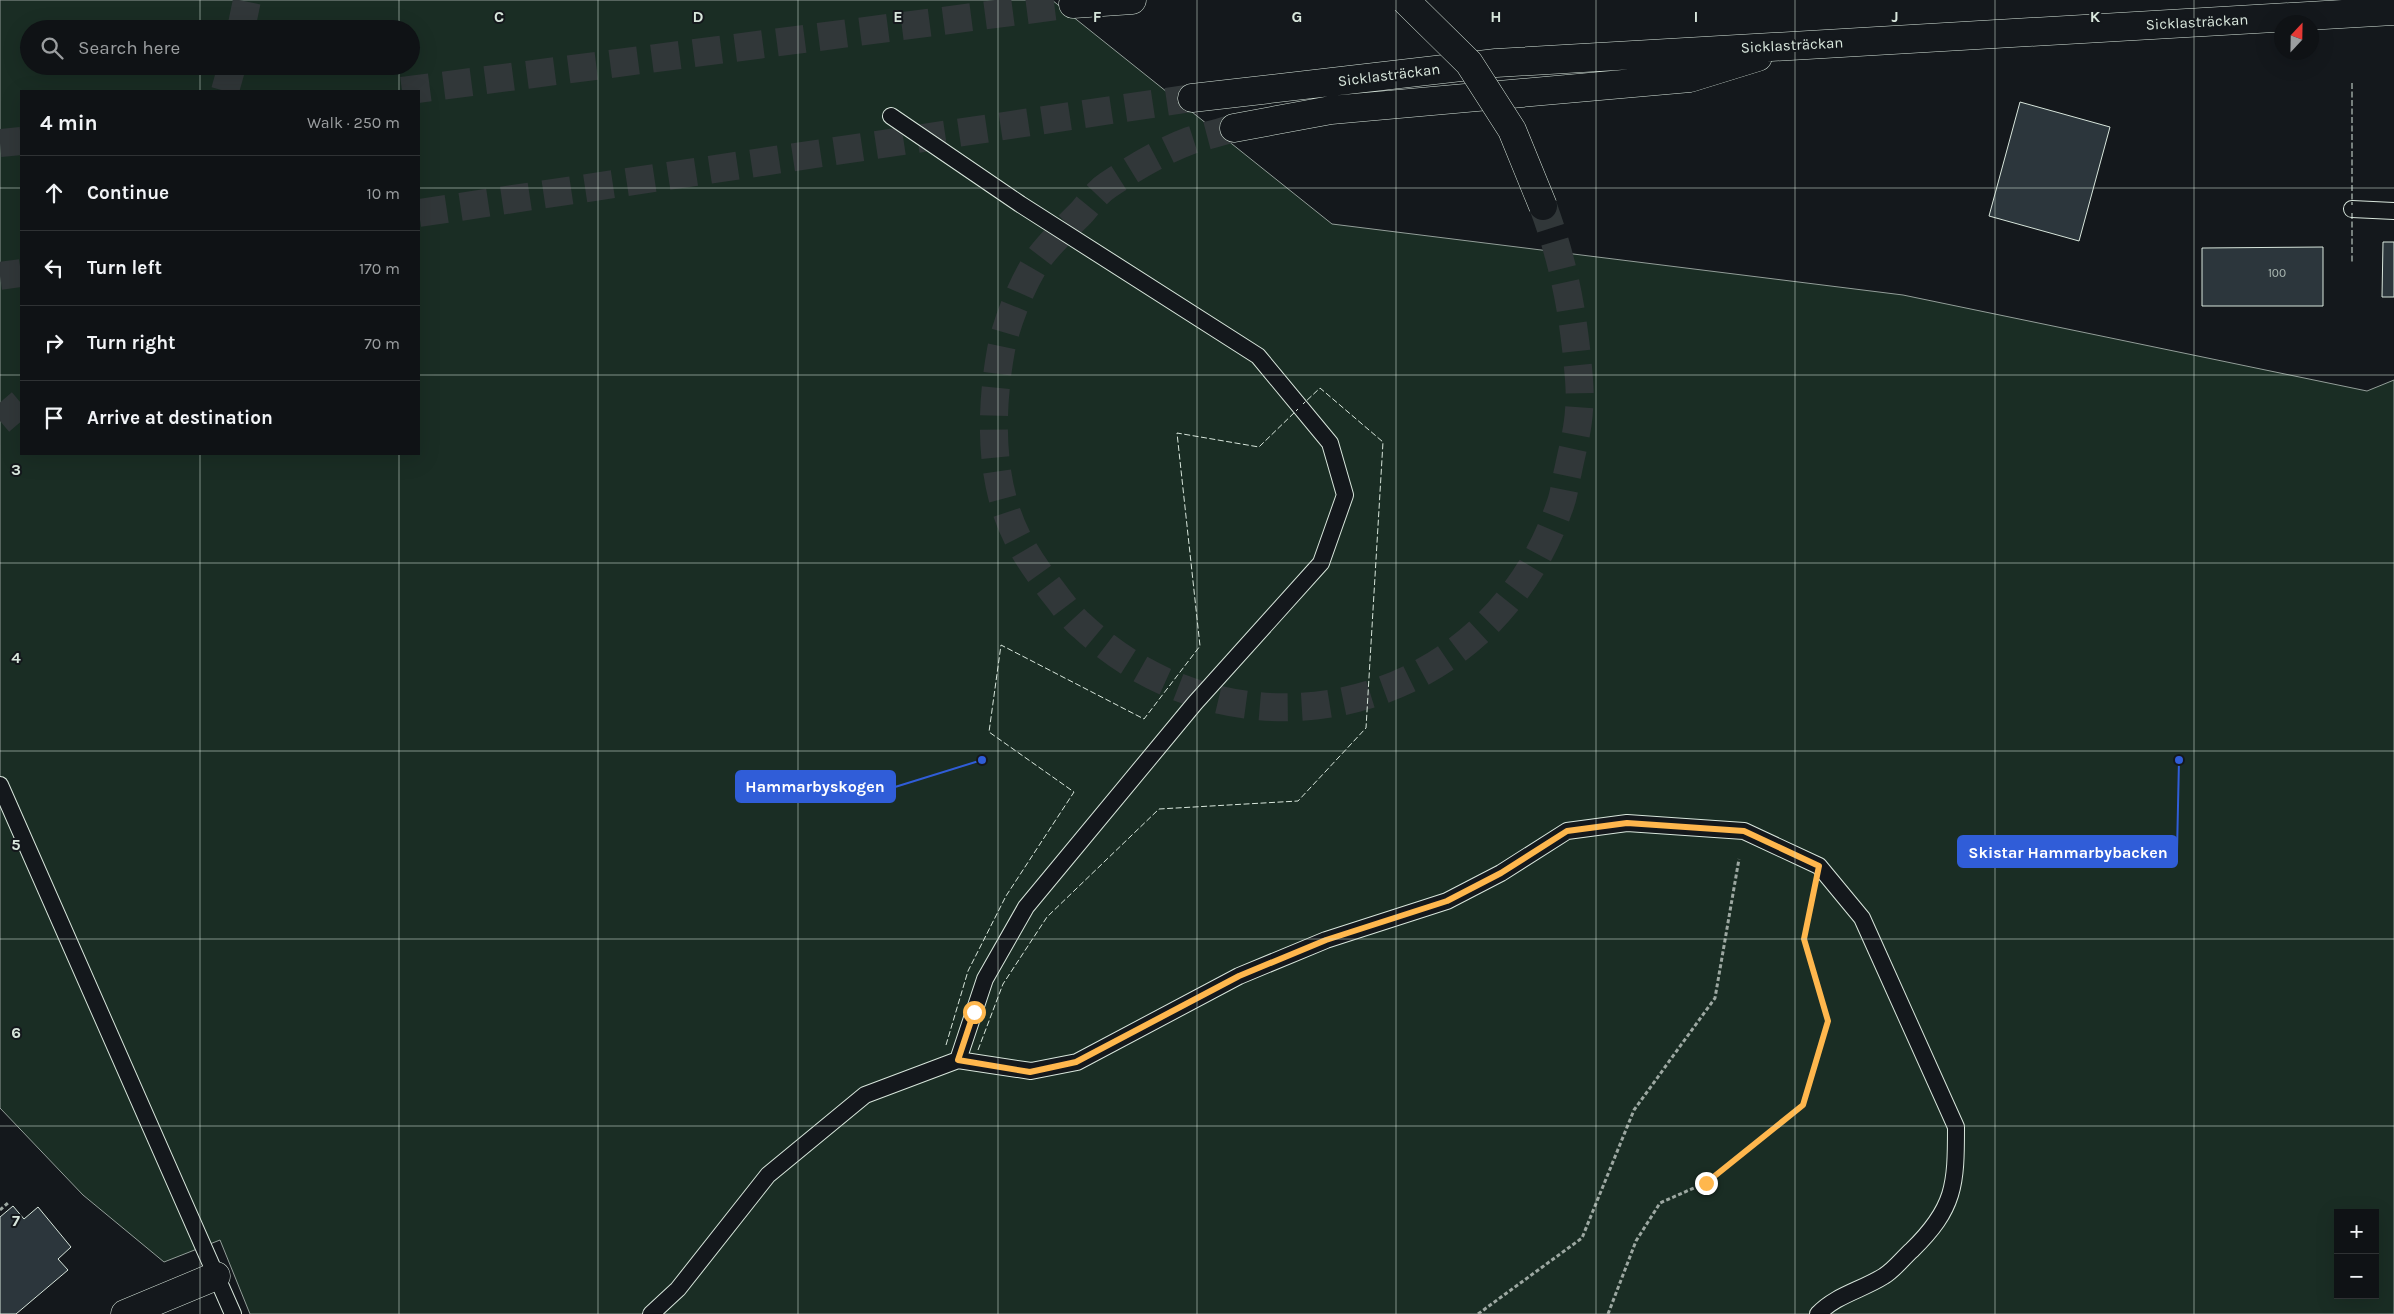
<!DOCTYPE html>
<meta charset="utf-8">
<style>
:root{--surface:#0f1215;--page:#1d2022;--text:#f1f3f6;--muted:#9b9ea0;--line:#2f3234}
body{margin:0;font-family:Karla,sans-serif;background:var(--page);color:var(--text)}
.controls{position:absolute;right:15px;bottom:15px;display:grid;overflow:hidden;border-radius:0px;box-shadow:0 5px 20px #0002}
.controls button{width:45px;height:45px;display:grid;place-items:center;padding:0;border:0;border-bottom:1px solid var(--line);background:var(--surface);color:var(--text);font:25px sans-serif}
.compass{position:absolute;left:2274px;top:15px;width:45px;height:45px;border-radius:50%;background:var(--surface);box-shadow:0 5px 20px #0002;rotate:22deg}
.stop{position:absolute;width:15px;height:15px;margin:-11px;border:4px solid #ffb74d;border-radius:50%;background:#fff}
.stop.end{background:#ffb74d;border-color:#fff;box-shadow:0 1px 5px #0008}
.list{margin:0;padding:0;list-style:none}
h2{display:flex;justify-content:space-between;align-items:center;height:65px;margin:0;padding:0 20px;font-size:21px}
h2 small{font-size:16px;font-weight:400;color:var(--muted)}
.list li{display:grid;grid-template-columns:32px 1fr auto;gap:15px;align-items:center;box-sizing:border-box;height:75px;padding:0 20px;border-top:1px solid var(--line)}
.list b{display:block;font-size:19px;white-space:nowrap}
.list em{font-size:16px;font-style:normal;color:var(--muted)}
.icon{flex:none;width:28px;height:28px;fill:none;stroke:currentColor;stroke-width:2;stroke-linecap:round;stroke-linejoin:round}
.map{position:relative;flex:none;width:2394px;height:1314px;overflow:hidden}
.search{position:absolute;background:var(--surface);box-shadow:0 5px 20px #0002;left:20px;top:20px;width:400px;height:55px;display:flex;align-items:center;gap:12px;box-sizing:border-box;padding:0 18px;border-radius:28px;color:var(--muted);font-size:19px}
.panel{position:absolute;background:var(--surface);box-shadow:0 5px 20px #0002;left:20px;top:90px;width:400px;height:365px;border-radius:0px}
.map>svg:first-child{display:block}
</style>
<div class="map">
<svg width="2394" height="1314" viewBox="0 0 2394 1314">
<rect width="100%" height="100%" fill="#14181c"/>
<path fill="#1a2d24" stroke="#939e99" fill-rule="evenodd" d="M 0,0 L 1052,0 L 1332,224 L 1903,295 L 2367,391 L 2394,380 L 2394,1314 L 250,1314 L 220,1240 L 164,1262 L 83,1195 L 0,1108 ZM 29,29 L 411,29 L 411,66 L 29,66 ZM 21,91 L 419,91 L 419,454 L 21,454 ZM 2338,1213 L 2375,1213 L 2375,1295 L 2338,1295 Z"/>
<path fill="#2c363c" stroke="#d8e6dc" d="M 2020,102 L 2110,127 L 2079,241 L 1989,216 Z
M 2383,242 L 2394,242 L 2394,297 L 2382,297 Z
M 2323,247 L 2323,306 L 2202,306 L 2202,248 Z
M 13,1206 L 24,1219 L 38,1207 L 71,1247 L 58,1259 L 68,1270 L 16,1314 L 0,1314 L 0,1217 Z"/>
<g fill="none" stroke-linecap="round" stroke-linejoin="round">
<path stroke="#313739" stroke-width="28" stroke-dasharray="28 14" stroke-linecap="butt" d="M 241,29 L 247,0
M 225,91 L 232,66
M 402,91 L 1073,4
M 1234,128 C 1219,133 1203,136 1189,141 C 1162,151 1132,169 1108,185 C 1097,192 1089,204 1081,213 C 1067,227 1051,242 1039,258 C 1023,281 1006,323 1001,350 C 990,411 989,483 1018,539 C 1028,559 1043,579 1057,597 C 1065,607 1072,618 1082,626 C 1240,773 1488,713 1559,508 C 1564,496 1565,483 1568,471 C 1572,451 1578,430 1579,410 C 1581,390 1578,368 1576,348 C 1570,296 1561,256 1543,206
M 0,143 L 21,141
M 419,213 L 1192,98
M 0,276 L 21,273
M 0,421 L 21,403"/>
<defs>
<path id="lane" d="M 891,116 L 1020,204 L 1258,356 L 1330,443 L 1345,495 L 1321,563 L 1195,703 L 1026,907 L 985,979 L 958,1060
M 2352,209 L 2394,211
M 0,785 L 233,1314
M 651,1314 L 678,1289 L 768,1175 L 865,1095 L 958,1060 L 1031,1071 L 1077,1062 L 1239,976 L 1326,940 L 1447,901 L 1501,873 L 1567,831 L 1627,823 L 1744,831 L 1819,866 L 1862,918 L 1956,1127 C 1956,1185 1955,1208 1912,1250 C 1903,1258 1894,1270 1884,1276 C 1862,1290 1836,1295 1818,1314"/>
<path id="street" d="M 125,1314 L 216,1276"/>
<path id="highway" d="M 1073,4 L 1132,0
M 1192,98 L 1496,63 L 2394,11
M 1234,128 L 1331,110 L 1690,78 L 1758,57"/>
</defs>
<use href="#lane" stroke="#d8e6dc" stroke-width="18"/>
<use href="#street" stroke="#d8e6dc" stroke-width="29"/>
<use href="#highway" stroke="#d8e6dc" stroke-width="29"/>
<path stroke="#9da8a2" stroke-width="3" stroke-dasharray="4 2.5" stroke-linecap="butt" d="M 0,1210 L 9,1202
M 1478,1314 L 1582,1238 L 1634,1110 L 1715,998 L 1739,859
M 1608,1314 L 1636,1241 L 1660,1203 L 1705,1183 L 1803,1105 L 1828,1021 L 1804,939 L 1812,901"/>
<use href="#lane" stroke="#14181c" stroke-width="16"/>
<use href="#street" stroke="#14181c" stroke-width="28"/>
<use href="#highway" stroke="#14181c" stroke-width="28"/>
<defs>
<path id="highway-bridge" d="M 1405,0 L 1469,63 L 1512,130 L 1543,206"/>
</defs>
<use href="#highway-bridge" stroke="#d8e6dc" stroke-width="29" stroke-linecap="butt"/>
<use href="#highway-bridge" stroke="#14181c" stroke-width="28"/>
<path stroke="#d8e6dc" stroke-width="1" stroke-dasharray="6 2.5" stroke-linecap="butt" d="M 2352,83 L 2352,205
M 2352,213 L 2352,264
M 946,1045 L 968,971 L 1006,896 L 1074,792 L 989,732 L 1001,645 L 1144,719 L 1200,646 L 1177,433 L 1259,447 L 1298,409
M 978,1050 L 1003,984 L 1047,917 L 1159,809 L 1298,801 L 1366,728 L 1383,442 L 1320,388 L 1303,404"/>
</g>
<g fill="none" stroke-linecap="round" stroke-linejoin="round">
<path stroke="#ffb74d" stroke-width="6" d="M 974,1012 L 958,1060 L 1030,1072 L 1076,1062 L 1239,976 L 1326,940 L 1447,901 L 1501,873 L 1567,831 L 1627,823 L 1744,831 L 1819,866 L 1804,939 L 1828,1021 L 1803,1105 L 1706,1183"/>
</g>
<path fill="none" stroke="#d8e6dc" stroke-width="1" stroke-opacity="0.55" d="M 200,0 L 200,29M 399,0 L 399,29M 598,0 L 598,1314M 798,0 L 798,1314M 998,0 L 998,1314M 1197,0 L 1197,1314M 1396,0 L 1396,1314M 1596,0 L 1596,1314M 1795,0 L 1795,1314M 1995,0 L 1995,1314M 2194,0 L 2194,1314M 200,66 L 200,91M 399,66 L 399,91M 0,188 L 21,188M 419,188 L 2394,188M 0,375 L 21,375M 419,375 L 2394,375M 200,454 L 200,1314M 399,454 L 399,1314M 0,563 L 2394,563M 0,751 L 2394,751M 0,939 L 2394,939M 0,1126 L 2394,1126"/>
<g text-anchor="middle" stroke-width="4" stroke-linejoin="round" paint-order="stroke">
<g font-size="12" fill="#adbab4">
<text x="2277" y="277">100</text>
</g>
<g font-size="15" fill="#d8e6dc" stroke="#14181c">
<text transform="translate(2197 22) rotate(-3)" y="5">Sicklasträckan</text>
<text transform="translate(1792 45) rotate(-3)" y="5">Sicklasträckan</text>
<text transform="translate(1389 75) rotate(-7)" y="5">Sicklasträckan</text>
</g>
</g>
<g font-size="16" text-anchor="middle" font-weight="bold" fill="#d8e6dc" stroke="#14181c" stroke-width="4" stroke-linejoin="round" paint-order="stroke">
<text x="499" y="22">C</text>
<text x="698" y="22">D</text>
<text x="898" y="22">E</text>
<text x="1097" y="22">F</text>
<text x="1297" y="22">G</text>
<text x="1496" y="22">H</text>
<text x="1696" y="22">I</text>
<text x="1895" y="22">J</text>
<text x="2095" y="22">K</text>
<text x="16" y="475">3</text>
<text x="16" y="663">4</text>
<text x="16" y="850">5</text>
<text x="16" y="1038">6</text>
<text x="16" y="1226">7</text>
</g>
<path fill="none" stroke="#305dd8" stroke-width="2" d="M982 760L895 787M2179 760L2177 852"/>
<g fill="#305dd8" stroke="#14181c" stroke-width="2">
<circle cx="982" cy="760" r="5"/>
<circle cx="2179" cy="760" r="5"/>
</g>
<g fill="#305dd8" stroke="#305dd8" stroke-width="2">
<rect x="736" y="771" width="159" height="31" rx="5"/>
<rect x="1958" y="836" width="219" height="31" rx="5"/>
</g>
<g font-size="16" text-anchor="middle" font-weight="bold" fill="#fff">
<text x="815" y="792">Hammarbyskogen</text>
<text x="2068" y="858">Skistar Hammarbybacken</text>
</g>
</svg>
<div class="controls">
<button>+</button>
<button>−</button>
</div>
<svg class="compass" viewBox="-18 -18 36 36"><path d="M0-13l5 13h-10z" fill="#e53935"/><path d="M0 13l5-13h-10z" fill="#9b9ea0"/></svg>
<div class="stop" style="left:974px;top:1012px"></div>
<div class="stop end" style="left:1706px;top:1183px"></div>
<div class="search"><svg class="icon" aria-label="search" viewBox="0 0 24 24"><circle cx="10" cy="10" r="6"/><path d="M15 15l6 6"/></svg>Search here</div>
<section class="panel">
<h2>4 min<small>Walk · 250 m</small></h2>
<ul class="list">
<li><svg class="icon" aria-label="ahead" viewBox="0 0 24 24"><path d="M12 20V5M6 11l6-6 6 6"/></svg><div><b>Continue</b></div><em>10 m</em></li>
<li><svg class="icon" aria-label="left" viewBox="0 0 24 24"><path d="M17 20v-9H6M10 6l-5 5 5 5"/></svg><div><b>Turn left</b></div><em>170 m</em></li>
<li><svg class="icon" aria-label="right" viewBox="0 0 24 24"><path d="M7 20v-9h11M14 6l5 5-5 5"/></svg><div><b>Turn right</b></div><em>70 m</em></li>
<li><svg class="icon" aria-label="arrive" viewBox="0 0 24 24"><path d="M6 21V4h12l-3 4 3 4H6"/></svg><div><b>Arrive at destination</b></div></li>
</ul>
</section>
</div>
